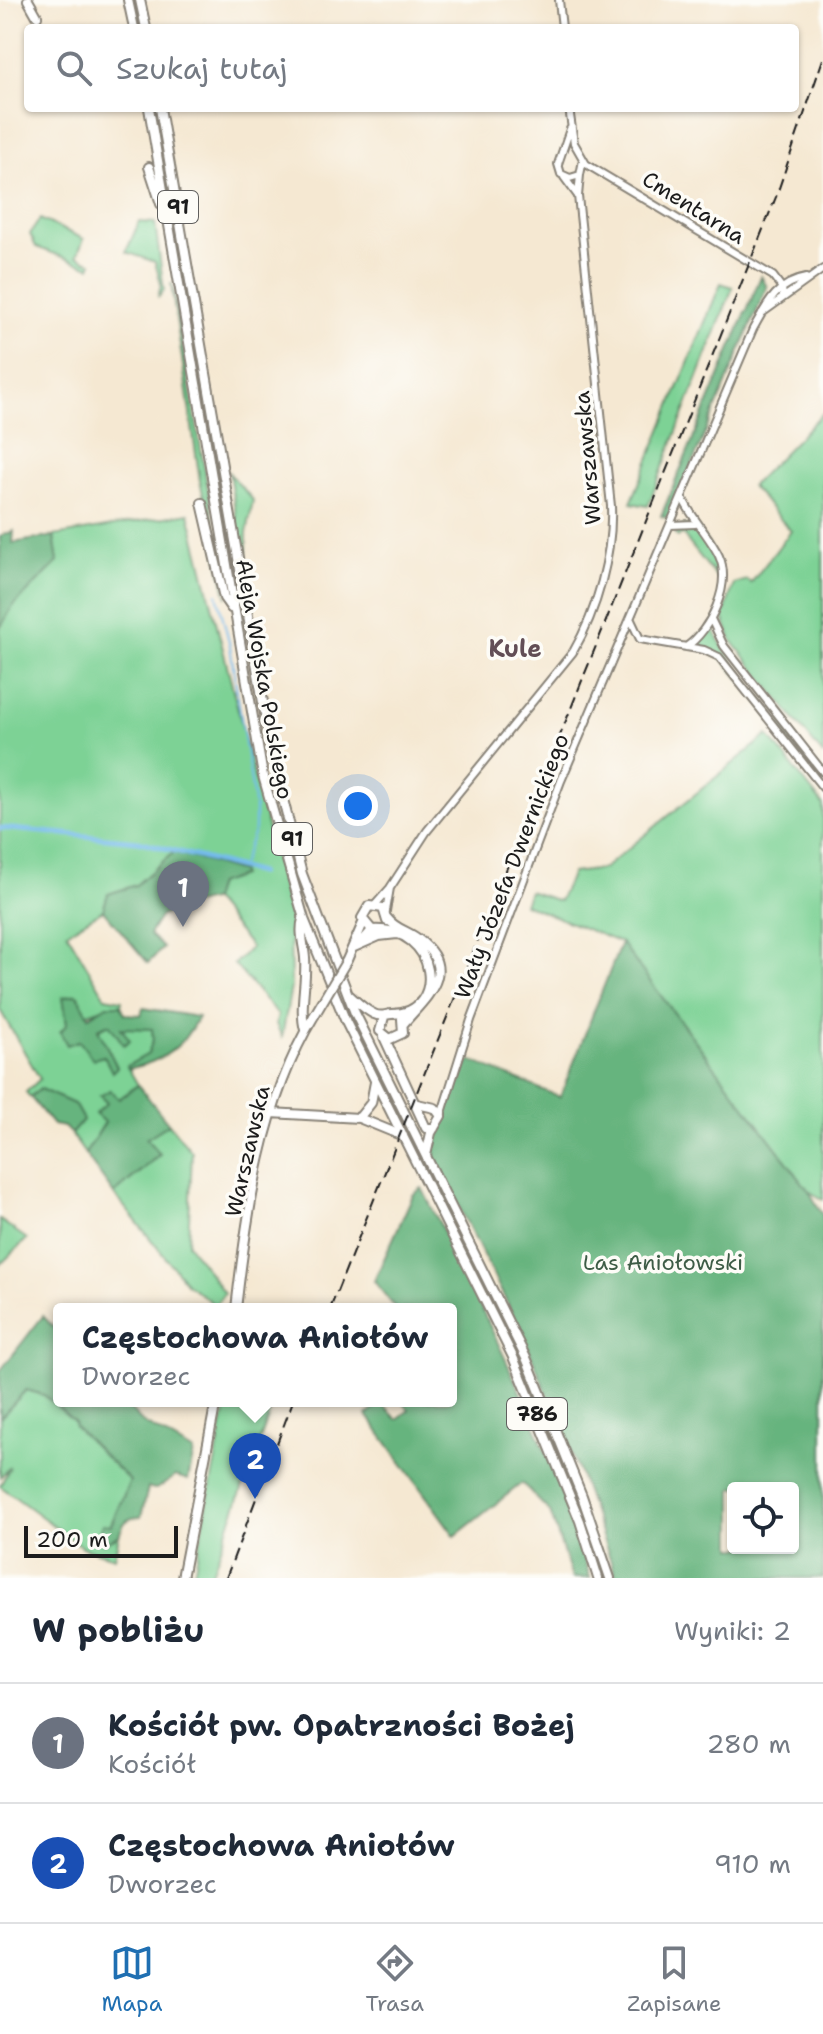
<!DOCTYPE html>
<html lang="pl">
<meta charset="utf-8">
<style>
:root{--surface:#fff;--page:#f2f2f3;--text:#1f2937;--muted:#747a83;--line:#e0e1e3;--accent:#1f6fb2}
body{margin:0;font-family:"Shantell Sans",sans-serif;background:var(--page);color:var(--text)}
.controls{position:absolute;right:24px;bottom:24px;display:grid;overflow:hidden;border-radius:8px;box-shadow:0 2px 6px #0004}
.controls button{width:72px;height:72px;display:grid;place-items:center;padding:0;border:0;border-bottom:2px solid var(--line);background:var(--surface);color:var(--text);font:40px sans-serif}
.scale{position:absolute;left:24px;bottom:20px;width:154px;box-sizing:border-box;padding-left:8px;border:4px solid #1c1c1c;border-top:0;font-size:22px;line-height:28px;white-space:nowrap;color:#1c1c1c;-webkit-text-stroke:6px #fdfcf7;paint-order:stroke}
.you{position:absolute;left:358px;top:806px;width:28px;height:28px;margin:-20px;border:6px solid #fff;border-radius:50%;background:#1a73e8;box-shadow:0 0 0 12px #1a73e833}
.badge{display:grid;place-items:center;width:52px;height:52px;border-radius:50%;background:var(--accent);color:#fff;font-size:26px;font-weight:700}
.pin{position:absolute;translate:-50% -66px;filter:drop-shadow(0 2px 4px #0008)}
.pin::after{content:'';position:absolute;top:42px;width:28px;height:24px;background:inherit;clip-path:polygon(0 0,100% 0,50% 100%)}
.popup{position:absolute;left:53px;top:1303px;width:404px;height:104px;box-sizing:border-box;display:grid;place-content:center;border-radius:8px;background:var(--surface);filter:drop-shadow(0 2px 6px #0005);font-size:26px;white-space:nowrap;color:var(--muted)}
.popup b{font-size:30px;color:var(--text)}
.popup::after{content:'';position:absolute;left:50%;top:100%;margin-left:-16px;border:16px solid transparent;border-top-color:var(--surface)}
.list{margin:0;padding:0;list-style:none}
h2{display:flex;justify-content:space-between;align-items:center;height:104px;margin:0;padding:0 32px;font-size:34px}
h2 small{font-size:26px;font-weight:400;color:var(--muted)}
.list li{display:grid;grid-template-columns:52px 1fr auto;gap:24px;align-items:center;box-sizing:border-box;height:120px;padding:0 32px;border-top:2px solid var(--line)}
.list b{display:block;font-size:30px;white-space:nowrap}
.list p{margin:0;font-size:26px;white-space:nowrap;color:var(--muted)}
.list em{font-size:26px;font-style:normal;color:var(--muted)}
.icon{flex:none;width:44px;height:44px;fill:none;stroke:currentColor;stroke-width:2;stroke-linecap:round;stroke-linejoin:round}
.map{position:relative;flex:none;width:823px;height:1578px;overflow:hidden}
.search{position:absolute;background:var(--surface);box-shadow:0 2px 6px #0004;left:24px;right:24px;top:24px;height:88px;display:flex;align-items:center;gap:20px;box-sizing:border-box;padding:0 28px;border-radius:8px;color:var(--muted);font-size:30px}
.sheet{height:344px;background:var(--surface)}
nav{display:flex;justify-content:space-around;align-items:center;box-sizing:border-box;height:112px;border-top:2px solid var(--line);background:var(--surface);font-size:22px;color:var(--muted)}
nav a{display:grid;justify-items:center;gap:4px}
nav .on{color:var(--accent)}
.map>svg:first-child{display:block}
</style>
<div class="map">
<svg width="823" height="1578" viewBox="0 0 823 1578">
<rect width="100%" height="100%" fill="#fdfcf7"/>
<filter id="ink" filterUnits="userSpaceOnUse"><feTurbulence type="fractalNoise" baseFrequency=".0125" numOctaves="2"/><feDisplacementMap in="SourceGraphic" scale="16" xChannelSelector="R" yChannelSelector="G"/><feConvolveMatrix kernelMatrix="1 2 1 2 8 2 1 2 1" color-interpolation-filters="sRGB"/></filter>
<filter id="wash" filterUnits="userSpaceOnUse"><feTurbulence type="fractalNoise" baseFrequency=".006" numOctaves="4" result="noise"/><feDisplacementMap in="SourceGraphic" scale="32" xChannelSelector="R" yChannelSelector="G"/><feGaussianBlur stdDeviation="1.8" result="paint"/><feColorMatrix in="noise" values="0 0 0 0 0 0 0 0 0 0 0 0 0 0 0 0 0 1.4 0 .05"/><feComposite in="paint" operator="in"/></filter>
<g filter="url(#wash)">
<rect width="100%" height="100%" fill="#f5e8d2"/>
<path fill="#7dd295" stroke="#4c7758" stroke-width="2" d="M 154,108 L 157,108 L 212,430 L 209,431 Z
M 40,219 L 84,239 L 77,256 L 92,263 L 90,267 L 36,247 L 30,234 Z
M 139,222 L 155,223 L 164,290 L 158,298 L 161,284 L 155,262 L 126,252 Z
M 721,283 L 733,287 L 648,506 L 631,503 Z
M 171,284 L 172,284 L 227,598 L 200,481 Z
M 823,413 L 823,755 L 732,641 L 723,617 L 734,584 L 747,580 L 751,583 L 791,531 L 751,486 Z
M 229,473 L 253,500 L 247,533 L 246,577 Z
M 189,513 L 290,918 L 291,987 L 282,1037 L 276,1024 L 278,1015 L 234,964 L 251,947 L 212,900 L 217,884 L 240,876 L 174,852 L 136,885 L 108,894 L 103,910 L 67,932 L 105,997 L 122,1000 L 121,1005 C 101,1005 88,1016 66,1018 C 71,1043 100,1051 117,1067 L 98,1030 L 109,1024 L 152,1029 L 153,1039 L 148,1055 L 127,1066 L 138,1085 L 119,1099 L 101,1096 L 107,1103 L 105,1122 L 85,1154 L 71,1134 L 83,1120 L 74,1104 L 40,1089 L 30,1097 L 26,1092 L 40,1079 L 0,1010 L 0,628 L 13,606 L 58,562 L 54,536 Z
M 684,525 C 704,529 721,560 718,579 L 682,534 L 678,537 L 675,534 Z
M 711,625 L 725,651 L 753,687 L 749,690 L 717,652 L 693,645 Z
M 756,691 L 823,778 L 823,784 L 752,694 Z
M 768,735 L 823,805 L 823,1200 L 809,1191 L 621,943 L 524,904 L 529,891 L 559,901 L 572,873 L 603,869 Z
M 169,1124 L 192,1152 L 188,1244 L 224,1293 L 215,1305 L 187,1284 L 114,1194 L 160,1155 L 145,1139 Z
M 0,1220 L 27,1239 L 0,1265 Z
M 26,1390 L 44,1395 L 74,1421 L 75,1427 L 130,1481 L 103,1542 L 119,1536 L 114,1557 L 84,1548 L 0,1486 L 10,1467 L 0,1477 L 0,1418 Z
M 227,1401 L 274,1401 L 210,1578 L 193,1578 Z"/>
<path fill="#66b47e" stroke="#41684d" stroke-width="2" fill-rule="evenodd" d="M 761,276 L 767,287 L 669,519 L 661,516 Z
M 14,531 L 13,543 L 54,536 L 58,562 L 13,606 L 0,628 L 0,536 Z
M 174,852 L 241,872 L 241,876 L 217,884 L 212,900 L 175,908 L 160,917 L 149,934 L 163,948 L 148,963 L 103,910 L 108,894 L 136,885 Z
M 621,943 L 809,1191 L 823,1215 L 823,1578 L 617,1578 L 577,1467 L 523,1335 L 436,1161 L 432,1140 L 470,1060 L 560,1097 ZM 733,1488 L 793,1488 L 793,1548 L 733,1548 Z
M 77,994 L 89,1016 L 107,1005 L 121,1005 L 125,1014 L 141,1015 L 143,1008 L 198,1017 C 181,1050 163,1061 128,1069 L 127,1066 L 148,1054 L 153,1039 L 152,1029 L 121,1028 L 130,1040 L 124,1045 L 109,1024 L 98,1029 L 117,1067 L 112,1072 L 104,1056 L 93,1059 L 79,1041 L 67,1045 L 60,1032 L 67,1024 L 63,997 Z
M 138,1085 L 169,1124 L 146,1139 L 160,1154 L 114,1194 L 85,1154 L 105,1123 L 95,1114 L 107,1103 L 100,1096 L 110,1090 L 119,1099 Z
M 40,1089 L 74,1104 L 83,1120 L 71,1134 L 64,1127 L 53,1125 L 30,1097 Z
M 422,1188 C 486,1315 549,1441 590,1578 L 572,1578 L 550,1512 L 522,1483 L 455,1536 L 367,1415 L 381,1403 L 397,1419 L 409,1410 L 402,1401 L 451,1401 L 451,1309 L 396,1309 L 374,1281 L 413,1195 Z
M 43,1316 L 59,1333 L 59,1401 L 122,1401 L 142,1422 L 194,1452 L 188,1480 L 176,1476 L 157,1489 L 148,1488 L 141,1517 C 126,1517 123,1523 119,1536 L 103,1543 L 97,1539 L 102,1524 L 111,1525 L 130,1481 L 75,1427 L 74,1421 L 44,1395 L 26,1390 L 0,1418 L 0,1371 Z"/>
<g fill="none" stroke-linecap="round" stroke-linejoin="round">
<path stroke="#74bbec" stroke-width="2" d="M 217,594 L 230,646 L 255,808 L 255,829 L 240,868"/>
<path stroke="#74bbec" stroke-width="5" d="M 0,828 L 138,841 L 259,873"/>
</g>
</g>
<g filter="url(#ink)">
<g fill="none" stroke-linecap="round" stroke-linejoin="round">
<defs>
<path id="tertiary" d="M 559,0 L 562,28
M 569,108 L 574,143 L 586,164 L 773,276 L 782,288 L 783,296
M 561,174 L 558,164 L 570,129
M 561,174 L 570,178 L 580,175 L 583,160
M 564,177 L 578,196
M 762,313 L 823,269
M 682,497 C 692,519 711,538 719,556 C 732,585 710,631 686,647
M 670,525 L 695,524
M 711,619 L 724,646 L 823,772
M 631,620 L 640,639 L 704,650 L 719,657 L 823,788
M 375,905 L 390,888 L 427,831 L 573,652 C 597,611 613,554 611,506 L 578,196 L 580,175
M 386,911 L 390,888
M 441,1116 L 471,1020 L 561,781 L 753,329 C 766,306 776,283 806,278"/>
<path id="primary" d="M 28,0 L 37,16
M 128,0 L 134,28
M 140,0 L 146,28
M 149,108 L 263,776 L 304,919 L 346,1022 L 513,1357 L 580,1521 L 598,1578
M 160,108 L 273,760 L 302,874 L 355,1013 L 527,1360 L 582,1496 L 610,1578
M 149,167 L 161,204
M 202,503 L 224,598 L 231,608
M 387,918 C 395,929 408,931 418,939 C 460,971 425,998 404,1023
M 303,919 C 299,932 304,945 305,958 C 307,982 299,1008 305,1030
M 372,930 L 362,918 L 369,906 L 383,908 L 387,921
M 354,947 L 379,936 L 397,934
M 347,960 L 363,923
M 349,995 C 357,1002 365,1010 374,1014 C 382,1018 385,1014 392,1014 C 448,1014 439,926 372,930 L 360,944
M 384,1017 L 380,1031 L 390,1039 L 403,1033 L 402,1019
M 384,1037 L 426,1128 L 434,1128
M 417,1104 L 435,1108 L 441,1116 L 431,1133 L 426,1155
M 271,1113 L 359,1118 L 403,1136
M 359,1118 L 371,1103 L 375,1082
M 236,1309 C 247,1211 262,1102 314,1016
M 182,1578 L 216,1401"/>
</defs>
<use href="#tertiary" stroke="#888277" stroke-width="10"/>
<use href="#primary" stroke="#888277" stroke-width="12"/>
<use href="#tertiary" stroke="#fff" stroke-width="6"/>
<use href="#primary" stroke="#fff" stroke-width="8"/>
<path stroke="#1c1c1c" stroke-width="2" stroke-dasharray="12 6" stroke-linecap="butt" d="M 330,1309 L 776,197 L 823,59
M 226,1578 L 293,1401"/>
<defs>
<path id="primary-bridge" d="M 314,1016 L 347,960"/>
</defs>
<use href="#primary-bridge" stroke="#888277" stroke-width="12" stroke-linecap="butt"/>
<use href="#primary-bridge" stroke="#fff" stroke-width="8"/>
</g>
</g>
<g text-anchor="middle" stroke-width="7" stroke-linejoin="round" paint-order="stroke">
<g fill="#fdfcf7" stroke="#605f5e" stroke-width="2">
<rect x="158" y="191" width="40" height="32" rx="6"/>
<rect x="272" y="823" width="40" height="32" rx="6"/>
<rect x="507" y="1398" width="60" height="32" rx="6"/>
</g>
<g font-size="20" font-weight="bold" fill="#1c1c1c">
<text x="178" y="214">91</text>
<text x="292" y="846">91</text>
<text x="537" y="1421">786</text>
</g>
<g font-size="22" fill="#1c1c1c" stroke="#fdfcf7">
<text transform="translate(694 207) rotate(32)" y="8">Cmentarna</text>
<text transform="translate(587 458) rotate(-95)" y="8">Warszawska</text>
<text transform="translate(265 679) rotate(80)" y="8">Aleja Wojska Polskiego</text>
<text transform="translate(511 866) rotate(-69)" y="8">Wały Józefa Dwernickiego</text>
<text transform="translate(247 1151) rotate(-77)" y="8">Warszawska</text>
</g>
<g font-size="22" fill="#3e5c46" stroke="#fdfcf7">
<text x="663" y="1270">Las Aniołowski</text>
</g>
<g font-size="24" font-weight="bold" fill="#624e56" stroke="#fdfcf7">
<text x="515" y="657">Kule</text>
</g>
</g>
</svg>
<div class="controls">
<button><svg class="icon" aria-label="locate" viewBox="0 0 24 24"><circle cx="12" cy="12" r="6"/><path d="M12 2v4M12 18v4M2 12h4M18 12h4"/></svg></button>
</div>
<div class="scale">200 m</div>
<div class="you"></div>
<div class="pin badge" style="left:183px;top:927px;background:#6b7280">1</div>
<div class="pin badge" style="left:255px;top:1499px;background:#1a4fb4">2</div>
<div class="popup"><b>Częstochowa Aniołów</b>Dworzec</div>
<div class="search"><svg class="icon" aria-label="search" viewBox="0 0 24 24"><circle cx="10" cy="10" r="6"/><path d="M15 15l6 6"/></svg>Szukaj tutaj</div>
</div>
<section class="sheet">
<h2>W pobliżu<small>Wyniki: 2</small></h2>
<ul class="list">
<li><span class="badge" style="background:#6b7280">1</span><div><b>Kościół pw. Opatrzności Bożej</b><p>Kościół</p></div><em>280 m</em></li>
<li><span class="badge" style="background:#1a4fb4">2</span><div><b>Częstochowa Aniołów</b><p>Dworzec</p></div><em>910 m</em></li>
</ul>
</section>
<nav>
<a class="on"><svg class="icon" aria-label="map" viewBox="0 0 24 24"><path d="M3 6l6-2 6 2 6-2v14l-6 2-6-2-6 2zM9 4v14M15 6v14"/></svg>Mapa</a>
<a><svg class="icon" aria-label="directions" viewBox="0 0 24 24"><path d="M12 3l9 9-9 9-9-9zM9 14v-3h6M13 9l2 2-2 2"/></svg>Trasa</a>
<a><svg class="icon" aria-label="saved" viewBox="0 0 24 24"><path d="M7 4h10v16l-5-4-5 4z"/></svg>Zapisane</a>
</nav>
